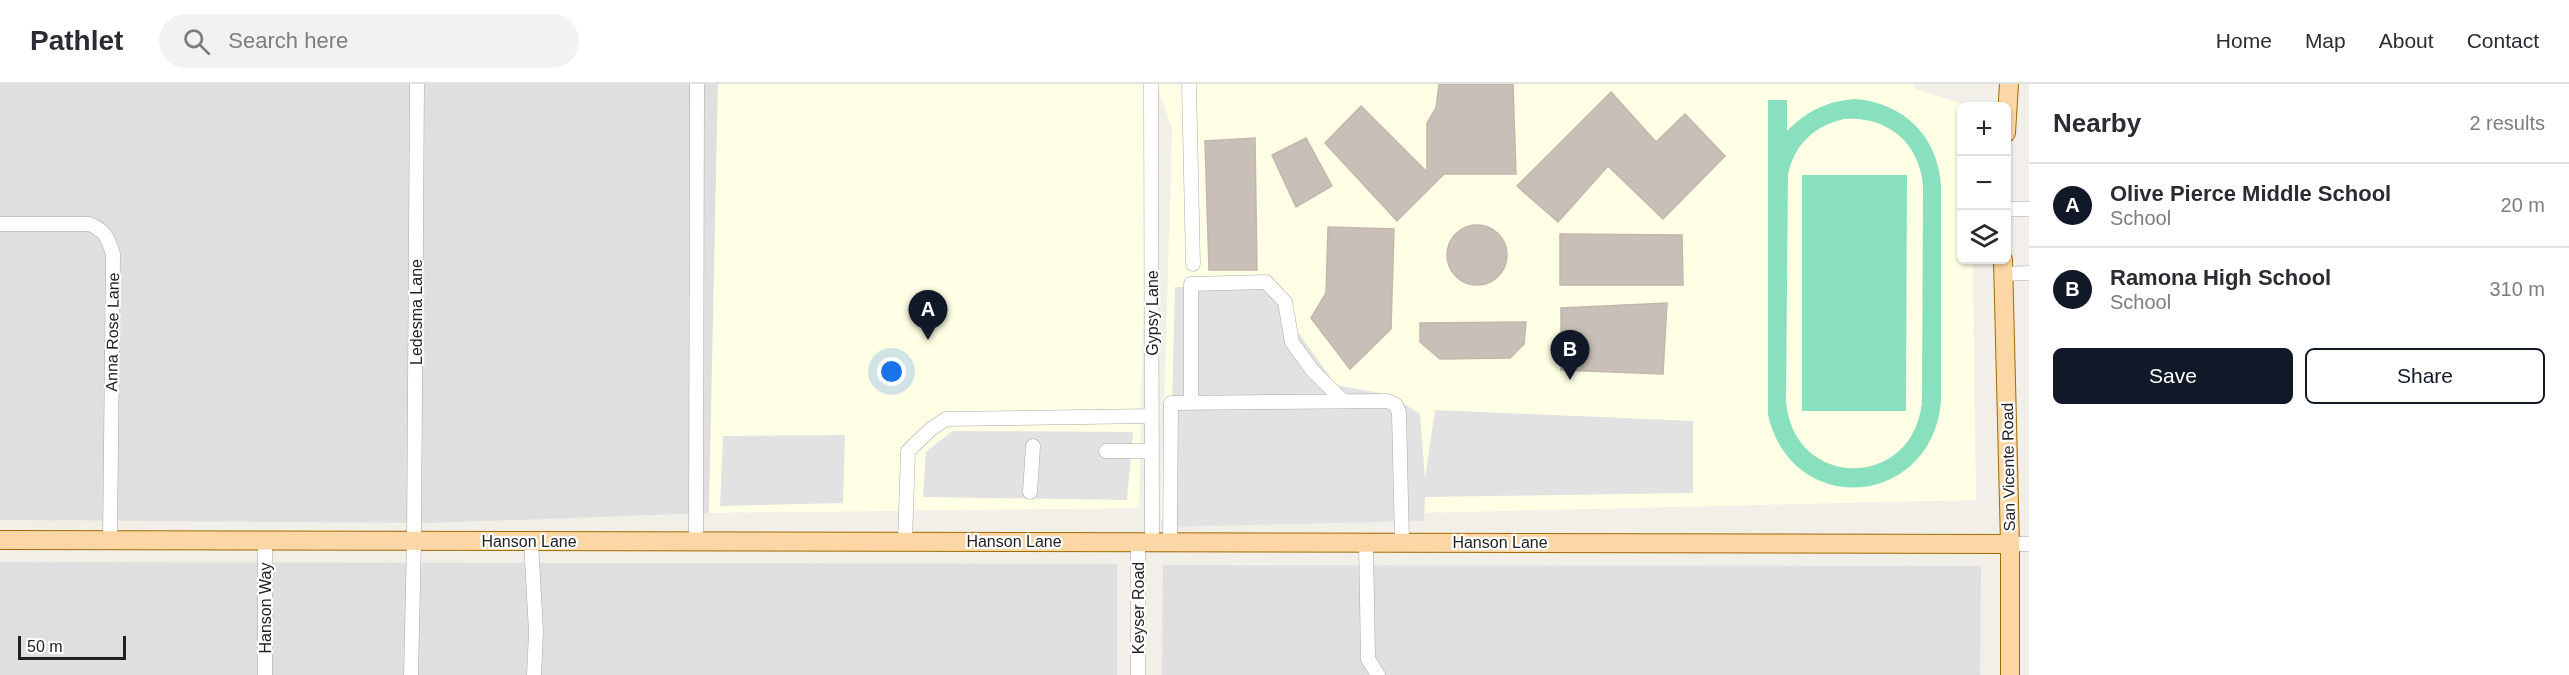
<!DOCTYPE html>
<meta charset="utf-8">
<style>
:root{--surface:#fff;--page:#f2f2f3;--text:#2b2b33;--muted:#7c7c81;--line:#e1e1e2;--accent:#111827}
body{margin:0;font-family:Arial,sans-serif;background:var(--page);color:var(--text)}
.controls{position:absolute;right:18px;top:18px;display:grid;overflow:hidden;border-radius:9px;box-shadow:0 2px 4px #0004}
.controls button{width:54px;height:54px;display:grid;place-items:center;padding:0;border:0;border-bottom:2px solid var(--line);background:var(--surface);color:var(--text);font:30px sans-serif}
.scale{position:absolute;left:18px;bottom:15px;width:108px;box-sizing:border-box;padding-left:6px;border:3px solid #222;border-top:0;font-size:16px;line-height:21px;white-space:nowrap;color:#222;-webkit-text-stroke:4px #fff;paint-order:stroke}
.you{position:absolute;left:892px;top:288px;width:21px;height:21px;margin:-15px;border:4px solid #fff;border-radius:50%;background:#1a73e8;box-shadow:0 0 0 9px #1a73e833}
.badge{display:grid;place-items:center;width:39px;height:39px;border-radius:50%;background:var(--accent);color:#fff;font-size:20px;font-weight:700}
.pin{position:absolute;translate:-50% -50px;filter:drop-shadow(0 2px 3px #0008)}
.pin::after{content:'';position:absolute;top:32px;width:21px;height:18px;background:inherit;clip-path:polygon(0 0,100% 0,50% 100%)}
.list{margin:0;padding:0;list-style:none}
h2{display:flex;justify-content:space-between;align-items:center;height:78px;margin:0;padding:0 24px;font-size:26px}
h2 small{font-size:20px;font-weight:400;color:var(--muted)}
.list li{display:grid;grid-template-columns:39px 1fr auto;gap:18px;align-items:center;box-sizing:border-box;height:84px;padding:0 24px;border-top:2px solid var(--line)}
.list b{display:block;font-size:22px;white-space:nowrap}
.list p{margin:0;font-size:20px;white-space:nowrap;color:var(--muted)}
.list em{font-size:20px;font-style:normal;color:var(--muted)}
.actions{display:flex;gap:12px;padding:18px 24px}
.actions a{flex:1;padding:14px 0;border:2px solid var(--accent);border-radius:9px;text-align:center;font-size:21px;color:var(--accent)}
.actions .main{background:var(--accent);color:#fff}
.icon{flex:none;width:33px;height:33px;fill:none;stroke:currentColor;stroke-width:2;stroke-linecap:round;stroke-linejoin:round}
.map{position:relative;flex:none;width:2029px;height:591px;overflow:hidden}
header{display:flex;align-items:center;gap:36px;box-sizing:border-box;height:84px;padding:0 30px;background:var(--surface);border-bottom:2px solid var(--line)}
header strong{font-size:28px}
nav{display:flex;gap:33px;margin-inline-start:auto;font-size:21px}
.search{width:420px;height:54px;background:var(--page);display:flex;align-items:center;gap:15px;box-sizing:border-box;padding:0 21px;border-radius:33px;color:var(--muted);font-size:22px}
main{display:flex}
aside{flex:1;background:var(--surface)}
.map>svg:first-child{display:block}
</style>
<header>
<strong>Pathlet</strong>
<div class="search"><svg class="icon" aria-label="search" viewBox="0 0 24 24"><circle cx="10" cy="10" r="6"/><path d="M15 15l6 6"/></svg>Search here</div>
<nav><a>Home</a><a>Map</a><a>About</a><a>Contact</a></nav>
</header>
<main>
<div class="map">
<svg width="2029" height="591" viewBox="0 0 2029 591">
<rect width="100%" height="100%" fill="#f2efe9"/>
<path fill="#e0dfdf" d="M 0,0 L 718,0 L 709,429 L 429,439 L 0,436 Z
M 0,478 L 1117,480 L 1117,591 L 0,591 Z
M 1163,481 L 1981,482 L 1980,591 L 1162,591 Z"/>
<path fill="#ffffe5" d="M 718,0 L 1154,0 L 1146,89 L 1139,424 L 709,429 Z
M 1156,0 L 1914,0 L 1915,5 L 1971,22 L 1962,22 L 1962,176 L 1973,176 L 1976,416 L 1161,435 L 1172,44 Z"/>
<path fill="#88e0be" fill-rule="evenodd" d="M 1855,15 C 1904,19 1938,52 1941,102 L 1941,318 C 1931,424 1792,435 1768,331 L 1768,16 L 1787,16 L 1787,47 C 1807,27 1827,17 1855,15 ZM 1844,35 C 1887,32 1919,58 1923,101 L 1922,318 C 1913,407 1793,406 1786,317 L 1788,90 C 1795,60 1814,42 1844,35 Z
M 1802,91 L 1907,91 L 1906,327 L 1802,327 Z"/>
<path fill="#e2e2e2" d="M 1271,201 L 1289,218 L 1297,247 L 1336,301 L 1390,311 L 1420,330 L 1425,395 L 1435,326 L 1693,337 L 1693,409 L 1425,413 L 1424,437 L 1169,443 L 1175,203 Z
M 952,347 L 1133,348 L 1127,416 L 923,413 L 926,368 Z
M 845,351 L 843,419 L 720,422 L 723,352 Z"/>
<path fill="#c7bfb8" stroke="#c4b6ab" stroke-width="1.5" d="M 1439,0 L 1513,0 L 1516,90 L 1444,90 L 1397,137 L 1325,59 L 1361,22 L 1427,88 L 1427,39 L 1436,24 Z
M 1611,8 L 1656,58 L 1685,30 L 1725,72 L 1663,135 L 1608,82 L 1558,138 L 1517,102 Z
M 1255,54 L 1257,186 L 1209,186 L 1205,57 Z
M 1306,54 L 1332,102 L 1296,123 L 1272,71 Z
M1447 171a30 30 0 1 1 60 0a30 30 0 1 1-60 0Z
M 1328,143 L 1394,145 L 1391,245 L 1350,285 L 1311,234 L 1326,209 Z
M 1560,150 L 1682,151 L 1683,201 L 1560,201 Z
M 1667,219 L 1663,290 L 1561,286 L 1561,224 Z
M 1526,238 L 1524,260 L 1510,274 L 1440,275 L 1420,258 L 1420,239 Z"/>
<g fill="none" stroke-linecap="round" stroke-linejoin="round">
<defs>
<path id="minor" d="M 1151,0 L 1152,457
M 1189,0 L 1193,180
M 2006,125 L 2029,125
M 0,140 L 89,140 C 105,146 108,154 113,170 L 110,456
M 2003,190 L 2029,189
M 1191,319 L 1191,200 L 1266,198 L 1285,218 L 1292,258 L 1312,286 L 1343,317
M 1106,367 L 1152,367
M 1030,408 L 1033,362
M 531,457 L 536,548 L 534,591
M 696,457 L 697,0
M 905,457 L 908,367 L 931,345 L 946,335 L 1151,332
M 1138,457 L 1138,591
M 1170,457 L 1171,319 L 1388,317 L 1396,321 L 1399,329 L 1402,458
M 1366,458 L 1368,575 L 1378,591
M 2010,460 L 2029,460
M 265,591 L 265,456
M 411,591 L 414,456 L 417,0"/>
<path id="major" d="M 2006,49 L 2009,0
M 2003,176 L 2010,460 L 2010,591
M 0,456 L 2010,460"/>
</defs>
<use href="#minor" stroke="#a9a9a9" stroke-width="15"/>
<use href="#major" stroke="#a06b00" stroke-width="20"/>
<use href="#minor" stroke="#fff" stroke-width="14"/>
<use href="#major" stroke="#fcd6a4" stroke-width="18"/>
</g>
<g text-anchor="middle" stroke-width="4.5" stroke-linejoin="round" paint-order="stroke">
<g font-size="16" fill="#222" stroke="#fff">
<text transform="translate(416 228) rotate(-90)" y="6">Ledesma Lane</text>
<text transform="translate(1152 229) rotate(-90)" y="6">Gypsy Lane</text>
<text transform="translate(112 248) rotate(-89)" y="6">Anna Rose Lane</text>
<text transform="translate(2008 383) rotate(-91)" y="6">San Vicente Road</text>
<text x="529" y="463">Hanson Lane</text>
<text x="1014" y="463">Hanson Lane</text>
<text x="1500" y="464">Hanson Lane</text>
<text transform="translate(265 524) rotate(-90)" y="6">Hanson Way</text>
<text transform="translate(1138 524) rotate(-90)" y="6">Keyser Road</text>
</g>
</g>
</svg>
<div class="controls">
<button>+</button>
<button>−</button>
<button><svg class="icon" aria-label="layers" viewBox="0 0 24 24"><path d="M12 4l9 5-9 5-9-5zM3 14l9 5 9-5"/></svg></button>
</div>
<div class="scale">50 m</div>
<div class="you"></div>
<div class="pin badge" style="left:928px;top:256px">A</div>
<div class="pin badge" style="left:1570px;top:296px">B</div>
</div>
<aside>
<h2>Nearby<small>2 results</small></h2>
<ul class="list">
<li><span class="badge">A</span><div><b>Olive Pierce Middle School</b><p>School</p></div><em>20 m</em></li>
<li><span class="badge">B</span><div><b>Ramona High School</b><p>School</p></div><em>310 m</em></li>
</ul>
<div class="actions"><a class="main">Save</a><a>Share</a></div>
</aside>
</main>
